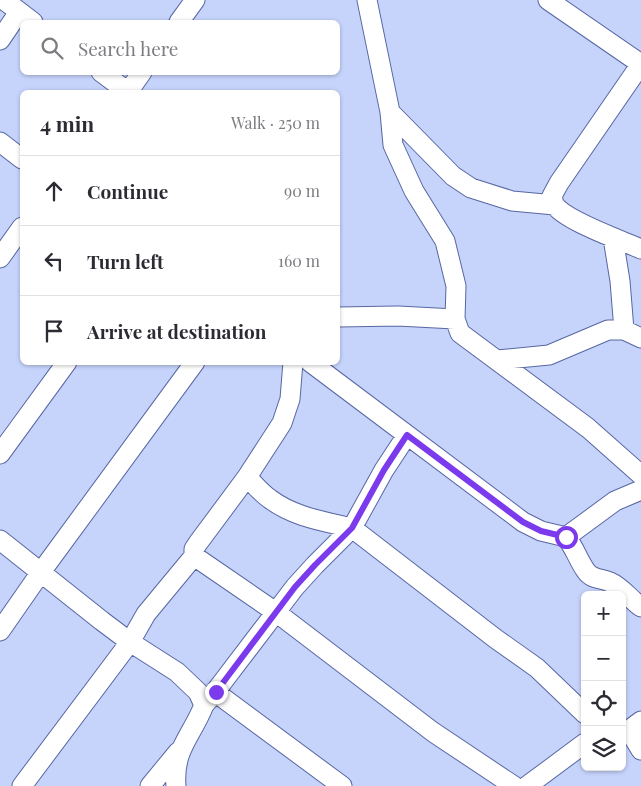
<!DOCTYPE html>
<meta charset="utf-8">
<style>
:root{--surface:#fff;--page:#f2f2f3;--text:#2b2b33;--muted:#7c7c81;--line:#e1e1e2}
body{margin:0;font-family:"Playfair Display",serif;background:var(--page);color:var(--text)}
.controls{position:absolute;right:15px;bottom:15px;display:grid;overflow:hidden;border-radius:8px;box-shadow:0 1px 4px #0004}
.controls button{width:45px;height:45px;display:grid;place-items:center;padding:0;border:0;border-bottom:1px solid var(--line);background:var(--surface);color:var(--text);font:25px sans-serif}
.stop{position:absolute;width:15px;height:15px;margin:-11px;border:4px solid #7c3aed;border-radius:50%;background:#fff}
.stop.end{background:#7c3aed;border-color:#fff;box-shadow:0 1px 5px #0008}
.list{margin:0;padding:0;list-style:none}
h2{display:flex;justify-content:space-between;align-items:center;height:65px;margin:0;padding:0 20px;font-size:21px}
h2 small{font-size:16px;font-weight:400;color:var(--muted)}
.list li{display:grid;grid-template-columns:32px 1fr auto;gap:15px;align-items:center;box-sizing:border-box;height:70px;padding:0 20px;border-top:1px solid var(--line)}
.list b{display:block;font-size:19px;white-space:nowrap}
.list em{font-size:16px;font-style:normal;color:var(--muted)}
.icon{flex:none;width:28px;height:28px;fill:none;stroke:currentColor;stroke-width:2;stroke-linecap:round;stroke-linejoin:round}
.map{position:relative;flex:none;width:641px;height:786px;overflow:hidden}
.search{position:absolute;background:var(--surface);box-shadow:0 1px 4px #0004;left:20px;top:20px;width:320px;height:55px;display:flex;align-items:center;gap:12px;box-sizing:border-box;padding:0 18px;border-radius:8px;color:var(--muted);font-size:19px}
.panel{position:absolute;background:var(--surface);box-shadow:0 1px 4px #0004;left:20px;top:90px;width:320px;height:275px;border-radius:8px}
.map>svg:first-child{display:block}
</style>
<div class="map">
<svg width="641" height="786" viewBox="0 0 641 786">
<rect width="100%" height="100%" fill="#c6d3fb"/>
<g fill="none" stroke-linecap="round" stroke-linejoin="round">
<defs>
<path id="minor" d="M 4,0 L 33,22
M 367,0 L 390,112 L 393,145 L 414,191 L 445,241 L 456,286 L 455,319 L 460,333 L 588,428 L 641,475
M 548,0 L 641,64
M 179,22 L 195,0
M 0,40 L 19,12
M 641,64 L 559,183 L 552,196 C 553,199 553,201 554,204 C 563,220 623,241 641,249
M 101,72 L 128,92
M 128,92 L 142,72
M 390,112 L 453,176 L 471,188 L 512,201 L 555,205
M 0,142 L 22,159
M 613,238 L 620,281 L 624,330
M 0,258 L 22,227
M 338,317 L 398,316 L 455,319
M 497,360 L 549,355 L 608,330 L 624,330 L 641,338
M 293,362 L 290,399 L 282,423 L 247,477 L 198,543 L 194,549 L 194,556 L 277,613 L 433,732 L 514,786
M 310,362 L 523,522 L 541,531 L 566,537
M 407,435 L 384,470 L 352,528 L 496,639 L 537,668 L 585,714
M 0,454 L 67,362
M 641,490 L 615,501 L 566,537 C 575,548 578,560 586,571 C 592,580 602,578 610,582 C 622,587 631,600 641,607
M 0,540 L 102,621 L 130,642 L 177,672 L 198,692 L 204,705 C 192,736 173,749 176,786
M 0,631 L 41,572 L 195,362
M 215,692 L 342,786
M 204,705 L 215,692 L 295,587 L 315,565 L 352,528 C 323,521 294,517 270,499 C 261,493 254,484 247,477
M 641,721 L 629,730 L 641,750
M 22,786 L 130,642 L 146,614 L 194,556
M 150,786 L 178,752
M 527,786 L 585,743"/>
</defs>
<use href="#minor" stroke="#5767a2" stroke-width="21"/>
<use href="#minor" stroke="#fff" stroke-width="19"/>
</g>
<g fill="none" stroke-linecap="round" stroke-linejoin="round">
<path stroke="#7c3aed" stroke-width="6" d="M 216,692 L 295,587 L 315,565 L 352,528 L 384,470 L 407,435 L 523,522 L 541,531 L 566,537"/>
</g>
</svg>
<div class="controls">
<button>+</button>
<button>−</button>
<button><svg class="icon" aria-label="locate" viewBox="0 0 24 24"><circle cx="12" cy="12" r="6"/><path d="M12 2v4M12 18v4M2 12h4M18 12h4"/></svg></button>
<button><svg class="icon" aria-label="layers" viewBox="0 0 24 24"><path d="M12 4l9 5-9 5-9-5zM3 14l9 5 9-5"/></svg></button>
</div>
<div class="stop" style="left:566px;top:537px"></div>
<div class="stop end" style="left:216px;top:692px"></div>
<div class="search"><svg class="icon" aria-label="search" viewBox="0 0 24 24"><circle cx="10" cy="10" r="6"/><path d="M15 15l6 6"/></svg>Search here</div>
<section class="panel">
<h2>4 min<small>Walk · 250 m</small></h2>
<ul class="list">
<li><svg class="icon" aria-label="ahead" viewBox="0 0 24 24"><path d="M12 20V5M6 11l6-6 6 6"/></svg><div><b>Continue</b></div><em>90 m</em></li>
<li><svg class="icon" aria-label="left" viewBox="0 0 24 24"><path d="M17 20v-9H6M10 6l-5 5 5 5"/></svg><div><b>Turn left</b></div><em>160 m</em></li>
<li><svg class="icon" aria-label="arrive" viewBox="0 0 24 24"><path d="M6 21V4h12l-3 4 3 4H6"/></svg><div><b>Arrive at destination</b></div></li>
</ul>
</section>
</div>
